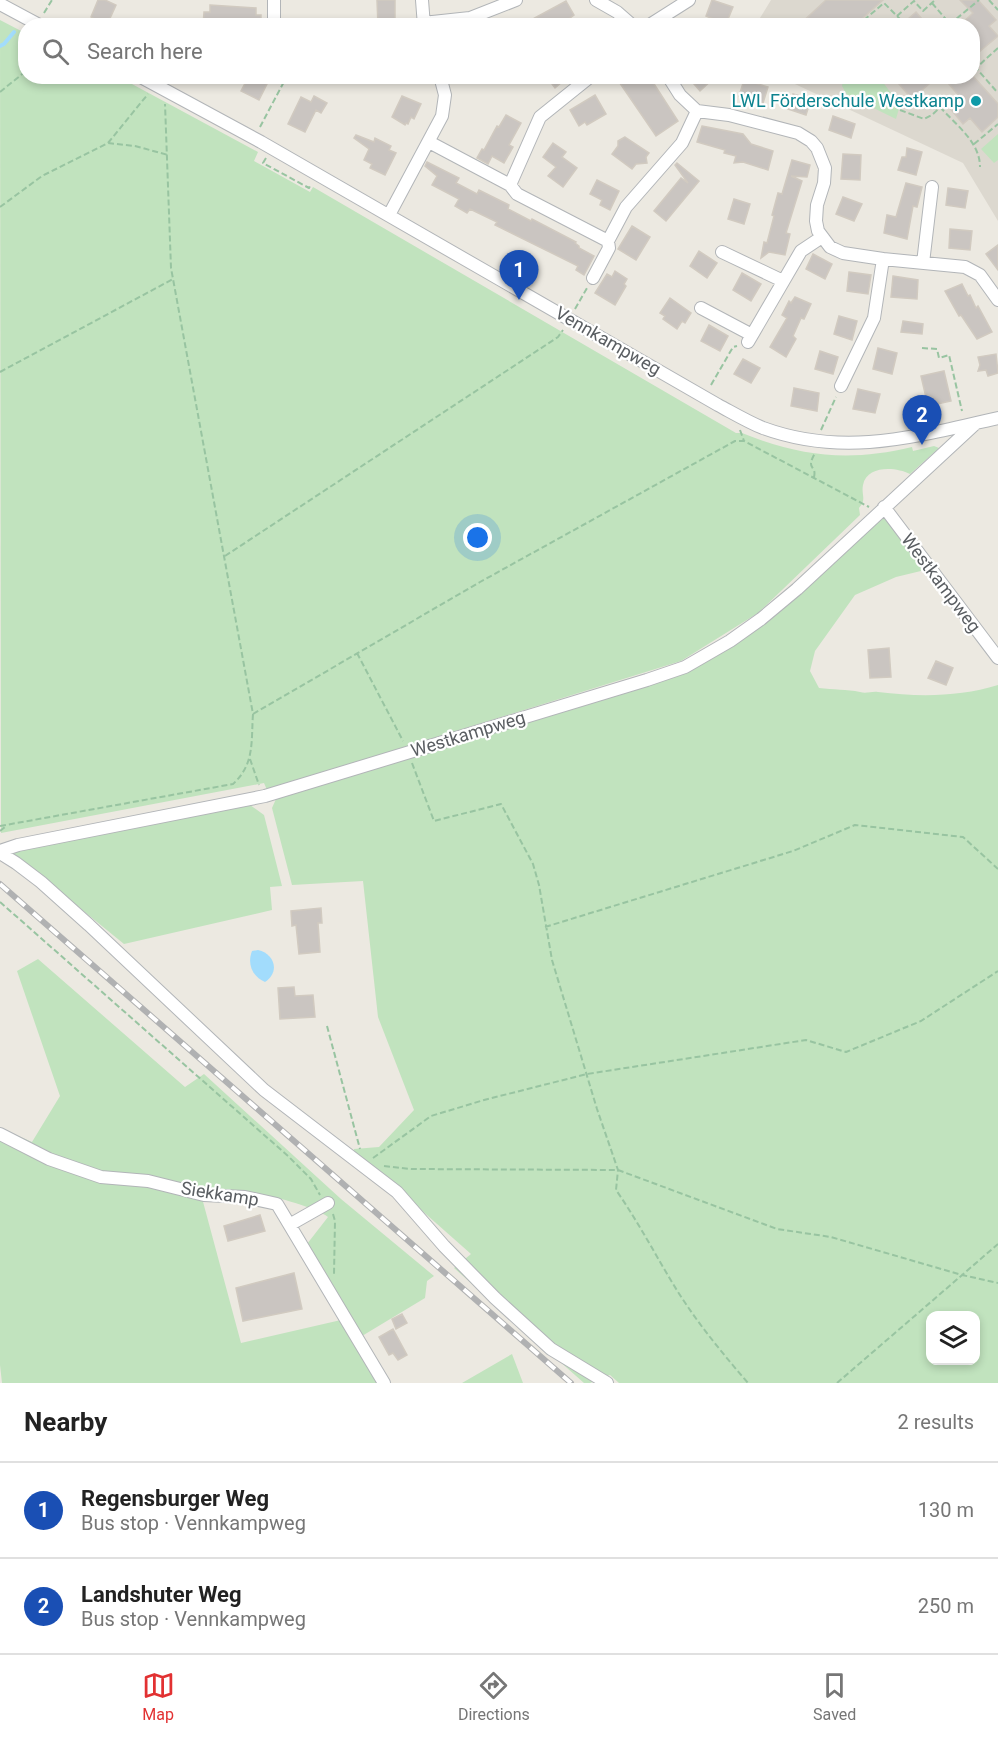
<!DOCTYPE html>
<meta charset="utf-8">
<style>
:root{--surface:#fff;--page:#f2f2f2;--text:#222;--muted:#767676;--line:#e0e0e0;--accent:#e23132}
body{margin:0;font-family:Roboto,sans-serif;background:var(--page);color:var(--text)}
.controls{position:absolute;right:18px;bottom:18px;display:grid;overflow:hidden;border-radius:12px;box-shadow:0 3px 9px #0003}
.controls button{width:54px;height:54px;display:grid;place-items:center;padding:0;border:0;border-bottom:2px solid var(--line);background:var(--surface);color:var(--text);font:30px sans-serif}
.you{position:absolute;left:478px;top:538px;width:21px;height:21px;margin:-15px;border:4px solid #fff;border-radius:50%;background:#1a73e8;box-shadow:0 0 0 9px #1a73e833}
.badge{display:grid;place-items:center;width:39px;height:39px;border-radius:50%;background:var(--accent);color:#fff;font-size:20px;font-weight:700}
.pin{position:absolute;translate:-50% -50px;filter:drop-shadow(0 2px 3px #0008)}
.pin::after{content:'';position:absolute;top:32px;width:21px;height:18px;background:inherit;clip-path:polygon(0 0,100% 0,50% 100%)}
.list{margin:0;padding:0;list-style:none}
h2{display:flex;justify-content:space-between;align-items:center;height:78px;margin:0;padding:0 24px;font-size:26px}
h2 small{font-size:20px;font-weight:400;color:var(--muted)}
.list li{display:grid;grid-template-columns:39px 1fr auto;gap:18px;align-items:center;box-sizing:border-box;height:96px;padding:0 24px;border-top:2px solid var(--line)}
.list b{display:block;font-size:22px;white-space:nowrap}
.list p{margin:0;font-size:20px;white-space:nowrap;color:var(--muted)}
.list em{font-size:20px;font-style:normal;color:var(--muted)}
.icon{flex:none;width:33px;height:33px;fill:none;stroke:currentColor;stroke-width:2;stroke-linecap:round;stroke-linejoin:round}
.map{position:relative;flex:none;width:998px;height:1383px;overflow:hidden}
.search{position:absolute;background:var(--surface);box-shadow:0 3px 9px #0003;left:18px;right:18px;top:18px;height:66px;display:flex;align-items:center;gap:15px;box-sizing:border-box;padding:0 21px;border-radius:24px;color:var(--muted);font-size:22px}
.sheet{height:270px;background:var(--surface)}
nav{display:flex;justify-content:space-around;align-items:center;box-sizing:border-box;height:84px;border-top:2px solid var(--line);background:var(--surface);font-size:16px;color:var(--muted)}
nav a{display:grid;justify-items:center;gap:3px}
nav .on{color:var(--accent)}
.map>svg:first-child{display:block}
</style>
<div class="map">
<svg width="998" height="1383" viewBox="0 0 998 1383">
<rect width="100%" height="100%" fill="#ece9e1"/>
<path fill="#dcd8cf" d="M 771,0 L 998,0 L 998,221 L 963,163 L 780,77 L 972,76 L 972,26 L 755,26 Z"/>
<path fill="#c1e3be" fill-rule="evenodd" d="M 0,20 L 25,33 L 26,76 L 119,77 L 258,152 L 254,161 L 310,192 L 313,187 L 736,433 L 742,433 C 801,457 850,462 912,447 L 913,451 L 934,446 L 939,448 L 910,474 C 896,467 867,465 863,485 C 861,495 867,499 859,508 L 860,515 L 758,613 L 681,661 L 267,790 L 264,783 L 1,833 Z
M 848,77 L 879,77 L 900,105 L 896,119 L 847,95 L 842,86 L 843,81 Z
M 998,134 L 998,160 L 994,163 L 981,149 Z
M 881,519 L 888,519 L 925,570 L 896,577 L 855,595 L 815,651 L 810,671 L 819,688 C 833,690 847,689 860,692 C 866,694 872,691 878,692 C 919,697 959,697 998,685 L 998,1383 L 619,1383 L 610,1375 L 590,1383 L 584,1383 L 454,1268 L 471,1254 L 376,1170 L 355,1163 L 354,1149 L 379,1147 L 414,1110 L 378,1017 L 363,881 L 292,885 L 272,808 L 276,799 L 648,686 L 687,673 L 737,643 L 769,621 ZM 930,1316 L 976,1316 L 976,1360 L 930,1360 Z
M 250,805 L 264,815 L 282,886 L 270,887 L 272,910 L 124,944 L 11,852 Z
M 38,959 L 185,1087 L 204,1074 L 341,1199 L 434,1276 L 427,1281 L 425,1298 L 362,1336 L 307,1244 L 328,1217 C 315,1206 256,1191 239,1192 C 227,1193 214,1196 202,1198 L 241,1343 L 341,1320 L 379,1383 L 2,1383 L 0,1365 L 0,1128 L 32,1142 L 60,1096 L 17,971 Z
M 512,1354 L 523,1383 L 462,1383 Z"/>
<path fill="#a2dcfc" d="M 258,950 C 275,954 280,972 265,982 C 252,976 247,964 252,951 Z"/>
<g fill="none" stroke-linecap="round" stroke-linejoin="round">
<path stroke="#a2dcfc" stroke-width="4" d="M 0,46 L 4,44 L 14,32"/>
</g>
<path fill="#cac5c1" stroke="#d1cac0" stroke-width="1.5" d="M 98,0 L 105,0 L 116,5 L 107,25 L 91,17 Z
M 377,0 L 395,0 L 395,26 L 378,26 Z
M 712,0 L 733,7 L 726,24 L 706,16 Z
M 826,0 L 883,0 L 854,26 L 798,26 Z
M 960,0 L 978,0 L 996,20 L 989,26 L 998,36 L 972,58 L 972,26 L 959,26 L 973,13 Z
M 566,1 L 574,15 L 559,26 L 520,26 Z
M 210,5 L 256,8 L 256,15 L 261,15 L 261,26 L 203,26 L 204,12 L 210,12 Z
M 916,12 L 928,26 L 900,26 Z
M 249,76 L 271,76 L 259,100 L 241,91 Z
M 546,76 L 569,76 L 555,88 Z
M 615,76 L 649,76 L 678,121 L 656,136 Z
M 687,76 L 716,76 L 700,91 Z
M 892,76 L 938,76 L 912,99 Z
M 942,76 L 973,76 L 998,104 L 998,117 L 982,132 L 970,118 L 963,124 L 949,107 L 960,97 Z
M 744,80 L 768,87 L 763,103 L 739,96 Z
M 793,94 L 811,99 L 806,115 L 788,109 Z
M 595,95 L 606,114 L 587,125 L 585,122 L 579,126 L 570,110 Z
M 314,96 L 327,103 L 321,113 L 316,110 L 305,132 L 288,124 L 301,97 L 311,102 Z
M 402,96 L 421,104 L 414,119 L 411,117 L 408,124 L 406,123 L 405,125 L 392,117 Z
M 506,115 L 521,123 L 509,145 L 513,147 L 504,163 L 492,156 L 488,164 L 477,158 L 482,149 L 484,150 L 497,126 L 499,127 Z
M 833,116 L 855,124 L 851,138 L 829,130 Z
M 702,126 L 743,134 L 751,144 L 773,151 L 768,170 L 743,162 L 734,163 L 736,156 L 724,153 L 725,150 L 697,142 Z
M 356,135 L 374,142 L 375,138 L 391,146 L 389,150 L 396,153 L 385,175 L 370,168 L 372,164 L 364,160 L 369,149 L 354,138 Z
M 625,137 L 649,153 L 646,157 L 647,163 L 636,164 L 632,169 L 612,154 L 618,146 L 618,141 Z
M 553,143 L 566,152 L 562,157 L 577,168 L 563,187 L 548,176 L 556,167 L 543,157 Z
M 907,148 L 922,152 L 916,175 L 898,170 L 902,157 L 906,157 Z
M 843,154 L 861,155 L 860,180 L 841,179 Z
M 792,160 L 810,165 L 807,177 L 791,176 L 802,181 L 786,233 L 790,234 L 785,255 L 769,252 L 761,258 L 764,242 L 767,243 L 774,216 L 772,215 L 778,193 L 782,194 Z
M 427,162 L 459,178 L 456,183 L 477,194 L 479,190 L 509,205 L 508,209 L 531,221 L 532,219 L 576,242 L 575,243 L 579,246 L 579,248 L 594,256 L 584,275 L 576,270 L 578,266 L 495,225 L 497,222 L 470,209 L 467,213 L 455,206 L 459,199 L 432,185 L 437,176 L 425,166 Z
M 677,163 L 699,181 L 666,221 L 654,211 L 681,178 L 688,183 L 675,165 Z
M 597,180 L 619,191 L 610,210 L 600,205 L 602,200 L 590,194 Z
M 906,183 L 922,187 L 917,207 L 913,206 L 907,239 L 884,233 L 887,215 L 896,217 Z
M 948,188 L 968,191 L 965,208 L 946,205 Z
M 843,197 L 862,204 L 854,221 L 836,214 Z
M 734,199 L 750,204 L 744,224 L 728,219 Z
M 632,226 L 650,237 L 636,260 L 618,249 Z
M 950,229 L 972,231 L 970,250 L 949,248 Z
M 998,245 L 998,270 L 986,254 Z
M 699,251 L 717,263 L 707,278 L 690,266 Z
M 813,254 L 832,264 L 825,279 L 806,269 Z
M 615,271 L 627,279 L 624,284 L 626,286 L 615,305 L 595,293 L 607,274 L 612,277 Z
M 849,272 L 871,275 L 868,294 L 847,291 Z
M 742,273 L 761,284 L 751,301 L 733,290 Z
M 893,276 L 918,280 L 917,299 L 891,297 Z
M 962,284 L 968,296 L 970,295 L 976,308 L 978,306 L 992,332 L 977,339 L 961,315 L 959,316 L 945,291 Z
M 795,297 L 811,304 L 804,319 L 801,318 L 793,336 L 796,339 L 786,357 L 770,347 L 787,318 L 782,315 L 789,301 L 791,303 Z
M 670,298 L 691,313 L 685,323 L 682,321 L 677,329 L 663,319 L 665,316 L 660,313 Z
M 839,316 L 857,321 L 852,340 L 834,334 Z
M 903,321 L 923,324 L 922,334 L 901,332 Z
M 709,325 L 728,336 L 720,351 L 701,341 Z
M 878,348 L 897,353 L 892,374 L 873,369 Z
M 820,351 L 838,357 L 833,374 L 815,369 Z
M 996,354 L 998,373 L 988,376 L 986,370 L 978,371 L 980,365 L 978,357 Z
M 743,359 L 760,368 L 751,383 L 734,374 Z
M 944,371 L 951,401 L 928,406 L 921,376 Z
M 794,388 L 819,393 L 817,411 L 791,406 Z
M 858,389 L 880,394 L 875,413 L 853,409 Z
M 889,648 L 891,677 L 870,678 L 868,650 Z
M 936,661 L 953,668 L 946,685 L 928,678 Z
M 321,908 L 322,923 L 318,923 L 320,952 L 299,954 L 296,925 L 292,926 L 291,911 Z
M 294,987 L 295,996 L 313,995 L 315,1017 L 280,1019 L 278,988 Z
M 260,1215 L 265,1231 L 228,1241 L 224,1226 Z
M 294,1273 L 302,1309 L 243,1321 L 236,1288 Z
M 402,1314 L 407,1323 L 396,1329 L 392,1319 Z
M 393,1329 L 407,1355 L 398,1360 L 393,1353 L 389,1355 L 379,1337 Z"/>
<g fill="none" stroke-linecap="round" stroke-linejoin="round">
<defs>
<path id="minor" d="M 422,0 L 424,26
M 596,0 L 617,12 L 633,26
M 0,4 L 41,26
M 423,23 L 470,18 L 516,0
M 274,26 L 274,0
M 648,26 L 689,0
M 139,76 L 261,142 L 718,405 C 733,413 748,422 763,428 C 845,458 917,436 998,418
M 591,76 L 540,117 L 510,185 L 517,194 L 608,241 L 626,207 L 682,143 L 697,111
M 668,76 L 680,95 L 697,111 L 729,115 L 798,133 L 811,141 L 817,148 L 825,168 L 824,183 L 817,205 L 816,221 L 818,231 L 830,247 L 843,253 L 883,259 L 965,267 L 980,275 L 998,300
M 429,142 L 510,185
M 389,215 L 442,116 L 445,95 L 440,76
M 722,252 L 783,281
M 923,263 L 932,187
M 593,278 L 609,248 L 608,241
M 701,308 L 752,335
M 748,342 L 801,251 L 822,237
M 841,386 L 874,318 L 883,259
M 884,507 L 998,658
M 0,851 L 18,845 L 265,796 L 647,680 L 685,667 L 730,641 L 761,619 L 797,589 L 976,423
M 0,853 L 16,863 L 41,882 L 89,925 L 264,1090 L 397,1192 L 444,1246 L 495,1298 L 551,1349 L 607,1383
M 0,1134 L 49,1159 L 101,1177 L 148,1181 L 204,1195 L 245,1197 L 277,1204 L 384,1383
M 291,1224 L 328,1203"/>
</defs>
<use href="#minor" stroke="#b2b5b8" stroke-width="14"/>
<path stroke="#98c4a1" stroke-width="2" stroke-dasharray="6 3" stroke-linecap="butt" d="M 989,0 L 998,10
M 932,3 L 950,24 L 979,0
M 44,13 L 52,0
M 897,16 L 914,1 L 923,11 L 935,0
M 857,26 L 884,3 L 905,24
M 998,48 L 976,68 L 998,93
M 0,92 L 26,71
M 940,107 C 956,125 980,142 980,167
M 900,110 L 924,119 L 932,115 L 952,96
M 260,127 L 287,76
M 108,143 L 148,94
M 974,144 L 998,124
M 266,158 L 263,163 L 309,188 L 311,184
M 0,207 L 42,176 L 108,143 L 135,146 L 168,155
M 575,309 L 587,288
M 922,348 L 937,349 L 939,358 L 949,355 L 962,411
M 0,372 L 173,279
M 711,385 L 733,347 L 737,346
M 740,430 L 744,441
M 821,430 L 836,397
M 814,477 C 817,464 805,471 815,453
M 225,556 L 558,337 L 563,330
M 357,653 L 403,741
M 253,714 L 480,582 L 735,441 L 744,441 L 869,507
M 250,759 L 259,785
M 412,763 L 434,821 L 501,804 L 533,864 L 539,885 L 552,960 L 597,1109 L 618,1170 L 616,1190 C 639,1223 657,1258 678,1292 C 699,1325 723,1354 748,1383
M 0,826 L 233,784 C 255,764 251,741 253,714 L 171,268 L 165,104
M 0,831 L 6,826
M 0,902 L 288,1156 L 311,1179 L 320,1195
M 545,927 L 793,851 L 855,825 L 963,837 L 998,869
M 327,1026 L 360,1149
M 373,1158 L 431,1116 L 484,1100 L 587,1074 L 806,1040 L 846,1052 L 921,1021 L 998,971
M 384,1166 L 411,1169 L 618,1170 L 777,1229 L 831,1237 L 962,1275 L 998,1283
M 333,1214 L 335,1221 L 334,1274
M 837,1383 L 998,1244"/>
<use href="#minor" stroke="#fff" stroke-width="12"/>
<defs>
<path id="rail" d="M 0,884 L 571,1383"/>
</defs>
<use href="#rail" stroke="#b0b1b2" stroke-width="6"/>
<use href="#rail" stroke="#fff" stroke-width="4" stroke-dasharray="11" stroke-linecap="butt"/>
</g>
<circle fill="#0f9aa8" stroke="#fff" stroke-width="2" cx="976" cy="101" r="6"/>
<g text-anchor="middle" stroke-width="4.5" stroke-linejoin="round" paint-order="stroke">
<g font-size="18" fill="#0d838f" stroke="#fff" text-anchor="end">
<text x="964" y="107">LWL Förderschule Westkamp</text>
</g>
<g font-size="18" fill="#5a5e62" stroke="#fff">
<text transform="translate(608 341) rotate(30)" y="6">Vennkampweg</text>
<text transform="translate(941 583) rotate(53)" y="6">Westkampweg</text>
<text transform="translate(468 734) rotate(-17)" y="6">Westkampweg</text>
<text transform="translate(220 1194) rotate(9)" y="6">Siekkamp</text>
</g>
</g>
</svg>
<div class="controls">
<button><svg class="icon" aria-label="layers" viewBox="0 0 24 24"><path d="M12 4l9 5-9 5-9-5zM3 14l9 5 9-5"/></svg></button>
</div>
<div class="you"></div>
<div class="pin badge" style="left:519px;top:300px;background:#1a4fb4">1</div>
<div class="pin badge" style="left:922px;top:445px;background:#1a4fb4">2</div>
<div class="search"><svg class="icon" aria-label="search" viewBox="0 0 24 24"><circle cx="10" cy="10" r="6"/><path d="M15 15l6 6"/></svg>Search here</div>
</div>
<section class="sheet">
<h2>Nearby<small>2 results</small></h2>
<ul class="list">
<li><span class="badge" style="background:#1a4fb4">1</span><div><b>Regensburger Weg</b><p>Bus stop · Vennkampweg</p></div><em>130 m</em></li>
<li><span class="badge" style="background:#1a4fb4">2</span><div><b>Landshuter Weg</b><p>Bus stop · Vennkampweg</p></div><em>250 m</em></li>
</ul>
</section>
<nav>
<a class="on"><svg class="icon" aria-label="map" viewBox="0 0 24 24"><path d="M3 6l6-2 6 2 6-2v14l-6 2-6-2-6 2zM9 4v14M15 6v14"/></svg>Map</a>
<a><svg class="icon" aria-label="directions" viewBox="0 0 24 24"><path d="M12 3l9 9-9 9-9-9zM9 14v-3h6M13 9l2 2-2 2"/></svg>Directions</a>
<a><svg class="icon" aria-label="saved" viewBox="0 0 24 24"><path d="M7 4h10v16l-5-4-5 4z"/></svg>Saved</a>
</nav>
